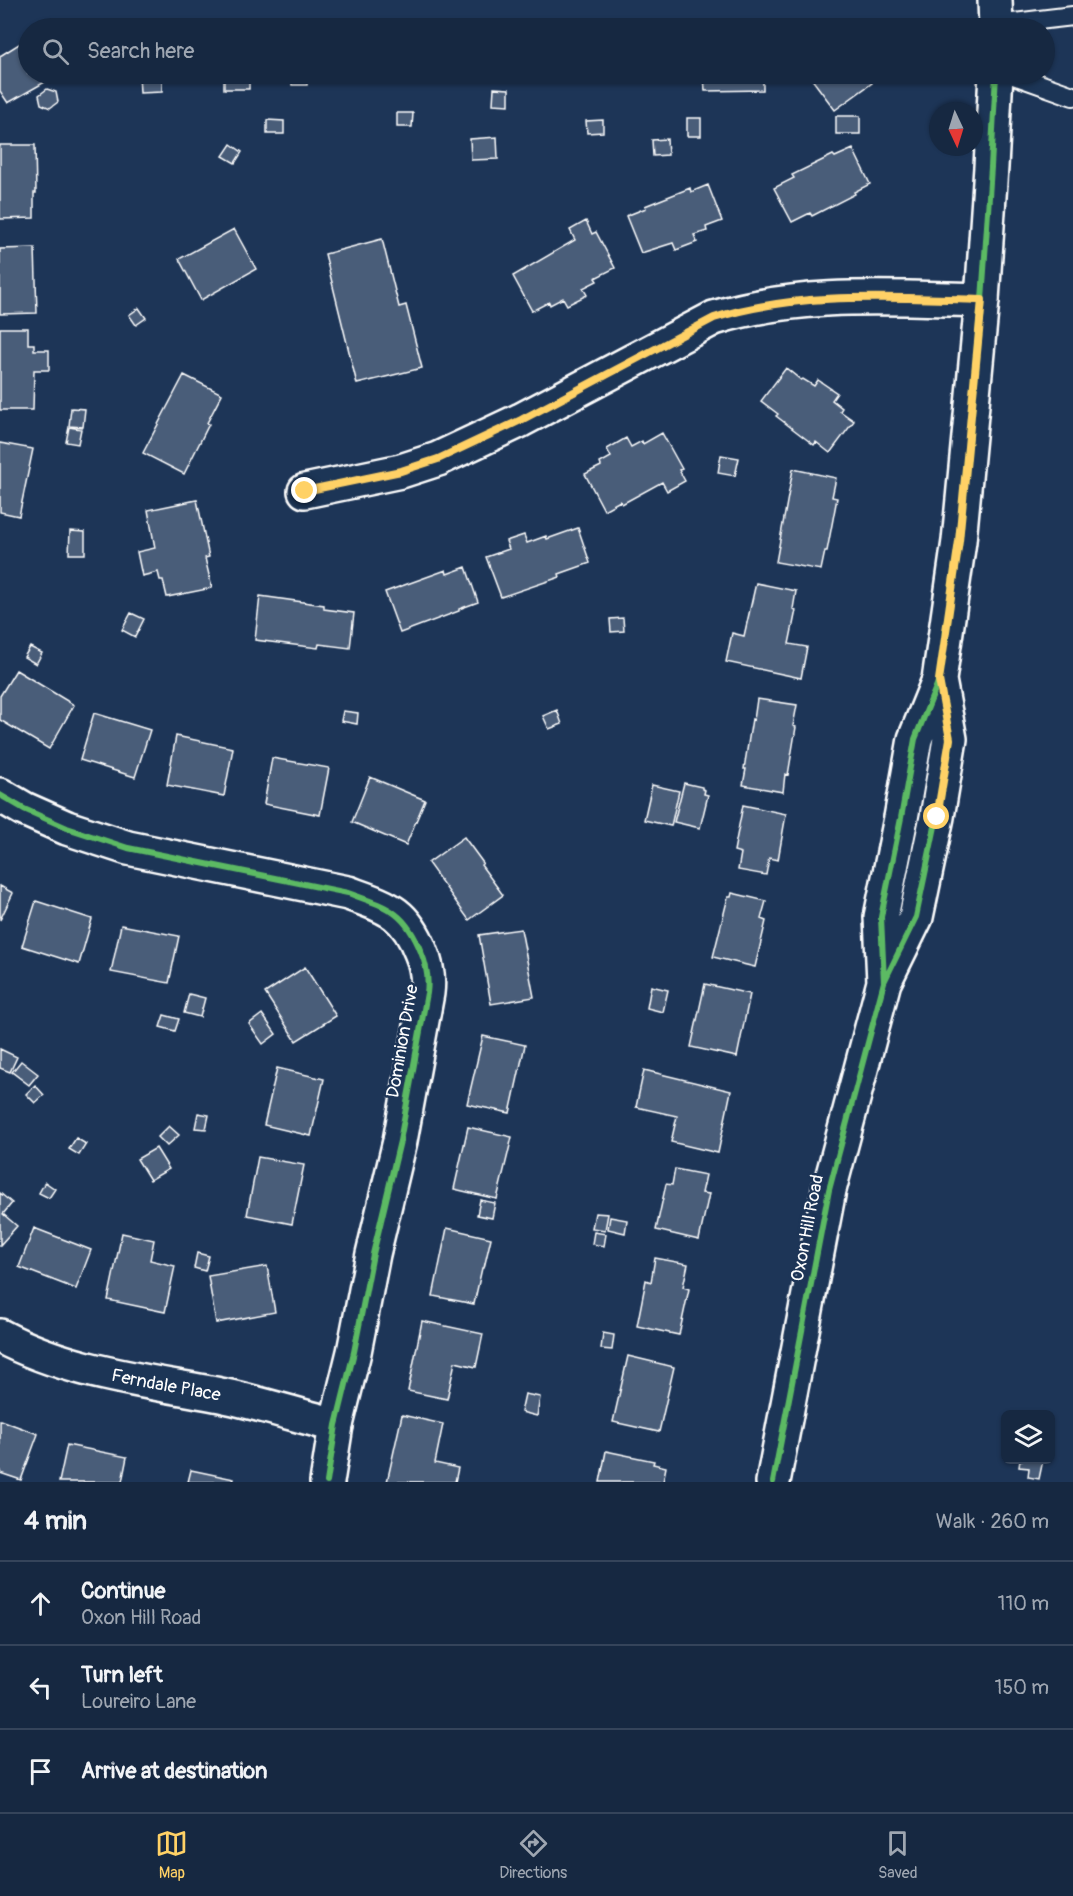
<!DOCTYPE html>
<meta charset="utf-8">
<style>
:root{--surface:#162841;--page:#1f3048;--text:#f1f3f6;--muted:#9ea6b1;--line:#35445a;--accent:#ffd166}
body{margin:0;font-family:Pangolin,sans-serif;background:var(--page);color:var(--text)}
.controls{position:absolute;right:18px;bottom:18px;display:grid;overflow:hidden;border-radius:9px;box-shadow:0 2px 4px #0004}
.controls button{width:54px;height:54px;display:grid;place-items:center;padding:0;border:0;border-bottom:2px solid var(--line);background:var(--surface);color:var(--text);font:30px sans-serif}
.compass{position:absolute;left:929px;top:102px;width:54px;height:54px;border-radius:50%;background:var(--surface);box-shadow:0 2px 4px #0004;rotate:176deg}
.stop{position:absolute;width:18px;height:18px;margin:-14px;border:4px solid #ffd166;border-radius:50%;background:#fff}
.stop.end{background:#ffd166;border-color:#fff;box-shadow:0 2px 6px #0008}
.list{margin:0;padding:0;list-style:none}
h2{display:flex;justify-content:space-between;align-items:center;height:78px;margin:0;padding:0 24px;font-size:26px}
h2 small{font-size:20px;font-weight:400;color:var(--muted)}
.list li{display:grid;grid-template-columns:39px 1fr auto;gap:18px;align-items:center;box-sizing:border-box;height:84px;padding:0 24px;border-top:2px solid var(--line)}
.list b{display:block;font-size:22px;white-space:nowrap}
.list p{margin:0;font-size:20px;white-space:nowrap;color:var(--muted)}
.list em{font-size:20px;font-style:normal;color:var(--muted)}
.icon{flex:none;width:33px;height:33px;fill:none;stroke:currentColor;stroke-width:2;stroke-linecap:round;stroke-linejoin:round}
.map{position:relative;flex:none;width:1073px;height:1482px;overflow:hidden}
.search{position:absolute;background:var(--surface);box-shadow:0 2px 4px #0004;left:18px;right:18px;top:18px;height:66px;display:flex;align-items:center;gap:15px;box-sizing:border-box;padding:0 21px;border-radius:33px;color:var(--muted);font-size:22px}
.sheet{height:330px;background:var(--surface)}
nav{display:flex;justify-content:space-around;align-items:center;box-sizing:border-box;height:84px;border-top:2px solid var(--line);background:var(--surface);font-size:16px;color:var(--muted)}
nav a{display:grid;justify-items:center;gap:3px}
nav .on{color:var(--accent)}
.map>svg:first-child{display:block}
</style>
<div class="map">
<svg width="1073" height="1482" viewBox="0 0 1073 1482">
<rect width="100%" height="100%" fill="#1d3557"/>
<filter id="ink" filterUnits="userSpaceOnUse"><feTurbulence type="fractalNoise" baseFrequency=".0167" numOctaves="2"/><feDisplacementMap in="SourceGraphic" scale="12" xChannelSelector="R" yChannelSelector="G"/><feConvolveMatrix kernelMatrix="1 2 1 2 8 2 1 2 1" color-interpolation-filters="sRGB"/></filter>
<g filter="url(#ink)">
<path fill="#4a5d79" stroke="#fff" stroke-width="1.5" d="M 160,23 L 187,24 L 187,28 L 114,28 L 114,26 L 160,27 Z
M 378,25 L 378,28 L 304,28 Z
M 736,25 L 736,28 L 704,28 L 704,26 Z
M 439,26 L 480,26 L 480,28 L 439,28 Z
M 28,34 L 28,74 L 59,74 L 8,103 L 0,91 L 0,56 L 24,41 L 23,38 Z
M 139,74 L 162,74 L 162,92 L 140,93 Z
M 215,74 L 275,74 L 275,75 L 249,76 L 249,89 L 224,89 L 224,75 Z
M 291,74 L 307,74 L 307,85 L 292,85 Z
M 331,74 L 380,74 L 331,76 Z
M 424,74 L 480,74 L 480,77 L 433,77 L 433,74 Z
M 510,74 L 570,74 L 570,78 L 510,77 Z
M 601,74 L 675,74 L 675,81 L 628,81 L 628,79 L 601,79 Z
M 704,74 L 763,74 L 763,90 L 705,91 Z
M 808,74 L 866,74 L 872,83 L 835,110 Z
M 494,88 L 509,89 L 509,105 L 493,104 Z
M 47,89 L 56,92 L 58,102 L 50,108 L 41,104 L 39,95 Z
M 397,113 L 413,113 L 412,127 L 397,127 Z
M 836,116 L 860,116 L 860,134 L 836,134 Z
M 687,118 L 701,118 L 701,136 L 687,136 Z
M 267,120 L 284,121 L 284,134 L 267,134 Z
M 603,120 L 603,132 L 587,133 L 586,121 Z
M 497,137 L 498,159 L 471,160 L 470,139 Z
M 667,139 L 668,155 L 653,156 L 652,140 Z
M 231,144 L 242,152 L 235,163 L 223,156 Z
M 0,145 L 35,145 L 36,193 L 34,193 L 34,218 L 0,219 Z
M 853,149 L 870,184 L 854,192 L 855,194 L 812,216 L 810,213 L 792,222 L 774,188 L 794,178 L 792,175 L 833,155 L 835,157 Z
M 708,185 L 722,221 L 706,227 L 707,231 L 694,235 L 697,242 L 676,250 L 673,243 L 641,253 L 626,216 L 646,208 L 645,206 L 690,188 L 691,192 Z
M 586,221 L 592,234 L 596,232 L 615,268 L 595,278 L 597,281 L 583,288 L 587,295 L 567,305 L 563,298 L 550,305 L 549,302 L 532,311 L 513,276 L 575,240 L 570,230 Z
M 234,229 L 256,269 L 201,300 L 179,259 Z
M 382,239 L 399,307 L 406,305 L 422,368 L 357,384 L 325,254 Z
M 35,248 L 37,313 L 0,314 L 0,249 Z
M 139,308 L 146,318 L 136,325 L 129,315 Z
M 0,328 L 28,328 L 28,344 L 34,344 L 34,350 L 49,350 L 49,370 L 34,370 L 33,410 L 0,410 Z
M 786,368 L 801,380 L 803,379 L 814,386 L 818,380 L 837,393 L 832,400 L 842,408 L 840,411 L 854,421 L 830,453 L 816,442 L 814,445 L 776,416 L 778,414 L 761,401 Z
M 184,375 L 222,394 L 207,423 L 209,424 L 184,474 L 143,453 Z
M 71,408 L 85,409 L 83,427 L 69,426 Z
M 69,427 L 81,429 L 78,444 L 66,442 Z
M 662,433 L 682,469 L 679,470 L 685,481 L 667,491 L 662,482 L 622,504 L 620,501 L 604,510 L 585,474 L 601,466 L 600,463 L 611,457 L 607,449 L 626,438 L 631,447 L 642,441 L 643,444 Z
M 0,443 L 33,449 L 19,516 L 0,512 Z
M 721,455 L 739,458 L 735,476 L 718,473 Z
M 793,469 L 836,478 L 832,497 L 837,498 L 827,551 L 825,551 L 821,570 L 776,562 Z
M 197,500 L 209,557 L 205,558 L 212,588 L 167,597 L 163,580 L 160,580 L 158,572 L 142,576 L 137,552 L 155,548 L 148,510 Z
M 578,528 L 590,563 L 559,574 L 560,577 L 501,597 L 486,557 L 509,549 L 506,541 L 524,535 L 527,543 L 546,536 L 547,539 Z
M 70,531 L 85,532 L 85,554 L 69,554 Z
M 466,567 L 478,602 L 459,609 L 459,611 L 400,633 L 385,592 L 446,570 L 447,574 Z
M 756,583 L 796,591 L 793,609 L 796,610 L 789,644 L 807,647 L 801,678 L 726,662 L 732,633 L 744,636 Z
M 260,596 L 324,605 L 324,609 L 354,613 L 350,648 L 319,644 L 318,648 L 255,640 Z
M 131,613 L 144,619 L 135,637 L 122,630 Z
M 623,618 L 624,631 L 611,632 L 610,619 Z
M 30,647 L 42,653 L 36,664 L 24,657 Z
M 16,670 L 74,705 L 49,749 L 0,720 L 0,696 Z
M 757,699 L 797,705 L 793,726 L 796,727 L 788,775 L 785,774 L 783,792 L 743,785 L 746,769 L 744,769 L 752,719 L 754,720 Z
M 557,710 L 562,724 L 549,729 L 543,716 Z
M 343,711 L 358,713 L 357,724 L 341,721 Z
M 94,713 L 150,730 L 135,777 L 80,760 Z
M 176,736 L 233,748 L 224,796 L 167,785 Z
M 272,758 L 329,768 L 320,815 L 264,804 Z
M 370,777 L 425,800 L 406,845 L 352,822 Z
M 684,783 L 702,787 L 702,789 L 705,790 L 704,794 L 708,795 L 700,828 L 674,822 Z
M 652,785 L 679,791 L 671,826 L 644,820 Z
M 743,805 L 786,814 L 778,860 L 769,858 L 766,875 L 738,870 L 741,853 L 734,851 Z
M 464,837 L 483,863 L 481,865 L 503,895 L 469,920 L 428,863 Z
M 0,886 L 13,893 L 0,920 Z
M 732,893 L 766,901 L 761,919 L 766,921 L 755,967 L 713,957 L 728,897 L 731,897 Z
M 36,901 L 92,919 L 79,964 L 22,946 Z
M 121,925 L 179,936 L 169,983 L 111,972 Z
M 521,929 L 534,997 L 491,1004 L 479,935 Z
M 305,967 L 336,1016 L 296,1041 L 265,993 Z
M 705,984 L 750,994 L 737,1057 L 691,1047 Z
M 651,986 L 668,990 L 663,1012 L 647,1008 Z
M 189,994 L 205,998 L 200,1017 L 184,1013 Z
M 262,1014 L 276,1034 L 263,1044 L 249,1024 Z
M 164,1015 L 179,1019 L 175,1031 L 160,1027 Z
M 483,1036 L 525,1045 L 510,1113 L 467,1104 Z
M 0,1049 L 17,1057 L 10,1072 L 0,1068 Z
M 21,1061 L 38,1074 L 29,1085 L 12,1072 Z
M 277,1068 L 324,1079 L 311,1136 L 264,1125 Z
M 644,1070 L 731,1091 L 718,1153 L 671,1142 L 677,1116 L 636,1107 Z
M 35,1085 L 44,1095 L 35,1103 L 26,1094 Z
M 198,1113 L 209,1115 L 206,1129 L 195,1128 Z
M 169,1126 L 179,1135 L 167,1146 L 158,1137 Z
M 468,1127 L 512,1137 L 497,1199 L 454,1189 Z
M 76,1138 L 86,1144 L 79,1155 L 69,1149 Z
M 156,1148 L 169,1169 L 150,1180 L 137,1159 Z
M 258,1157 L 304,1165 L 292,1224 L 247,1215 Z
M 675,1169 L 706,1175 L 702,1193 L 709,1194 L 699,1240 L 656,1230 L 666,1184 L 672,1185 Z
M 45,1182 L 55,1189 L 49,1198 L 39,1193 Z
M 0,1193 L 12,1203 L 3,1214 L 17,1226 L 0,1245 Z
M 480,1200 L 495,1203 L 492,1218 L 477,1215 Z
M 595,1213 L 608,1214 L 605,1230 L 592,1228 Z
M 610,1217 L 627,1220 L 625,1233 L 608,1229 Z
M 34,1228 L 91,1250 L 76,1289 L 19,1267 Z
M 447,1228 L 491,1238 L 484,1268 L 482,1268 L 474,1304 L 433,1296 Z
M 594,1232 L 606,1234 L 604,1246 L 592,1244 Z
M 122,1233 L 154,1240 L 150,1260 L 175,1266 L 165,1312 L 108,1300 Z
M 197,1253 L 209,1256 L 205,1271 L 194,1268 Z
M 655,1258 L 688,1264 L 683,1287 L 689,1289 L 679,1335 L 637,1326 L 646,1280 L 651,1282 Z
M 267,1266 L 275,1312 L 216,1323 L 208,1276 Z
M 422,1321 L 483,1334 L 476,1367 L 455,1362 L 447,1399 L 408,1391 Z
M 603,1333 L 614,1335 L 612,1350 L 601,1349 Z
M 628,1356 L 674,1367 L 659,1432 L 613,1422 Z
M 525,1394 L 540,1397 L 537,1416 L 521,1412 Z
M 402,1415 L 443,1424 L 435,1463 L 458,1468 L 455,1482 L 387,1482 Z
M 0,1420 L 38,1434 L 21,1480 L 0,1473 Z
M 67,1445 L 127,1457 L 122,1482 L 59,1482 Z
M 606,1451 L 654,1461 L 653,1464 L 666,1467 L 663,1482 L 600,1482 Z
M 1020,1460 L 1043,1460 L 1039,1479 L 1028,1477 L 1029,1468 L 1019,1467 Z
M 191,1470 L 234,1479 L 233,1482 L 188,1482 Z"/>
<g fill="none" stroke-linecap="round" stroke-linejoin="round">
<defs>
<path id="service" d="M 996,25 L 1073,16
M 1011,74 L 1073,96"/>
<g id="minor">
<path d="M 305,491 L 401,471 L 438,459 L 521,420 L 714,318 C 800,291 892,298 982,300"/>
<path d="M 0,795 L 24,809 L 67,828 L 128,848 L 348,893 C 387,907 405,911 421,952 C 427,966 429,978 427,993 L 400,1141 L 373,1254 L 354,1352 L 336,1425 L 327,1482"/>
<path id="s1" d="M 0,1336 C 69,1373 149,1381 225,1396 C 263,1404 299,1416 336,1425"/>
</g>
<path id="secondary" d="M 995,0 L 996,28
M 884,982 L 881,917 L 901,818 L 915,739 L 939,680 L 959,541 L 982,300 L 991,167 L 996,74
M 773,1482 L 829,1190 L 884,982 L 916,917 L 937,817 L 950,739 L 939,680"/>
</defs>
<use href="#service" stroke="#fff" stroke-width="22"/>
<use href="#minor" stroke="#fff" stroke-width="38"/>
<use href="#secondary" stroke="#fff" stroke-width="38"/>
<use href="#service" stroke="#1d3557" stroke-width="18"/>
<use href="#minor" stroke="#1d3557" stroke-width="33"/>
<use href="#secondary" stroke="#1d3557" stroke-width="33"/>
<defs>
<path id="cycleway" d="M 0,795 L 24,809 L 67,828 L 128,848 L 348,893 C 387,907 405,911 421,952 C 427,966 429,978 427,993 L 400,1141 L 373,1254 L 354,1352 L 336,1425 L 327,1482
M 884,982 L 881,917 L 901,818 L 915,739 L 939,680 L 959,541 L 982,300 L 991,167 L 996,74
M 773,1482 L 829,1190 L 884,982 L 916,917 L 937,817 L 950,739 L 939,680"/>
</defs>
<use href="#cycleway" stroke="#1d3557" stroke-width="10"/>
<use href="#cycleway" stroke="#5cba63" stroke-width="6"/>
</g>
</g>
<g fill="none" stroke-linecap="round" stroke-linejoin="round" filter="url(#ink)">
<path stroke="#ffd166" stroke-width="8" d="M 305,491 L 401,471 L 438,459 L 521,420 L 714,318 C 800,291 892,298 982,300 L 959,541 L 939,680 L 950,739 L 937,817"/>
</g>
<g text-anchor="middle" stroke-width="5" stroke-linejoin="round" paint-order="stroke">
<g font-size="18" fill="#fff" stroke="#1d3557">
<text transform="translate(402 1041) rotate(-80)" y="6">Dominion Drive</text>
<text transform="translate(807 1228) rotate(-79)" y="6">Oxon Hill Road</text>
<text dy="6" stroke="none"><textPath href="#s1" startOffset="174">Ferndale Place</textPath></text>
</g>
</g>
</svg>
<div class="controls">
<button><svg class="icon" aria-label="layers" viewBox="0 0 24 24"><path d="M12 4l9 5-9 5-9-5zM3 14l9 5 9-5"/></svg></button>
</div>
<svg class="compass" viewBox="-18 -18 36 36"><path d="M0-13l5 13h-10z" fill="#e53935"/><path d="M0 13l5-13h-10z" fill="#9ea6b1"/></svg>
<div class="stop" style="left:937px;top:817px"></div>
<div class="stop end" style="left:305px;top:491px"></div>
<div class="search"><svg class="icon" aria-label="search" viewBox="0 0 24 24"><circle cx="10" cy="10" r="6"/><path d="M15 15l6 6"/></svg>Search here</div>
</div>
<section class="sheet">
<h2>4 min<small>Walk · 260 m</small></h2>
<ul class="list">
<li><svg class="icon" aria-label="ahead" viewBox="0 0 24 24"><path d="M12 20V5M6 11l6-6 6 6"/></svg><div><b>Continue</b><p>Oxon Hill Road</p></div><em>110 m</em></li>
<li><svg class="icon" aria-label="left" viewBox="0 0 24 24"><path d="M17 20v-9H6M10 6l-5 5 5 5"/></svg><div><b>Turn left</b><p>Loureiro Lane</p></div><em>150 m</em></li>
<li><svg class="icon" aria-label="arrive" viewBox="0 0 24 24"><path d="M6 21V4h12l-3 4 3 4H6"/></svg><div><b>Arrive at destination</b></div></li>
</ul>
</section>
<nav>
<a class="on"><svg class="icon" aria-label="map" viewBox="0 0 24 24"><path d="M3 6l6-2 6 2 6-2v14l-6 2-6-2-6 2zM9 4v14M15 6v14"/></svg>Map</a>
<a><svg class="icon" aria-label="directions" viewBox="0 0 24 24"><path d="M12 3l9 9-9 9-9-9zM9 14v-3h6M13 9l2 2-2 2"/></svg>Directions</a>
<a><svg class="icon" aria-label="saved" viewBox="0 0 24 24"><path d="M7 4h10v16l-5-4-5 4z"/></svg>Saved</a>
</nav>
